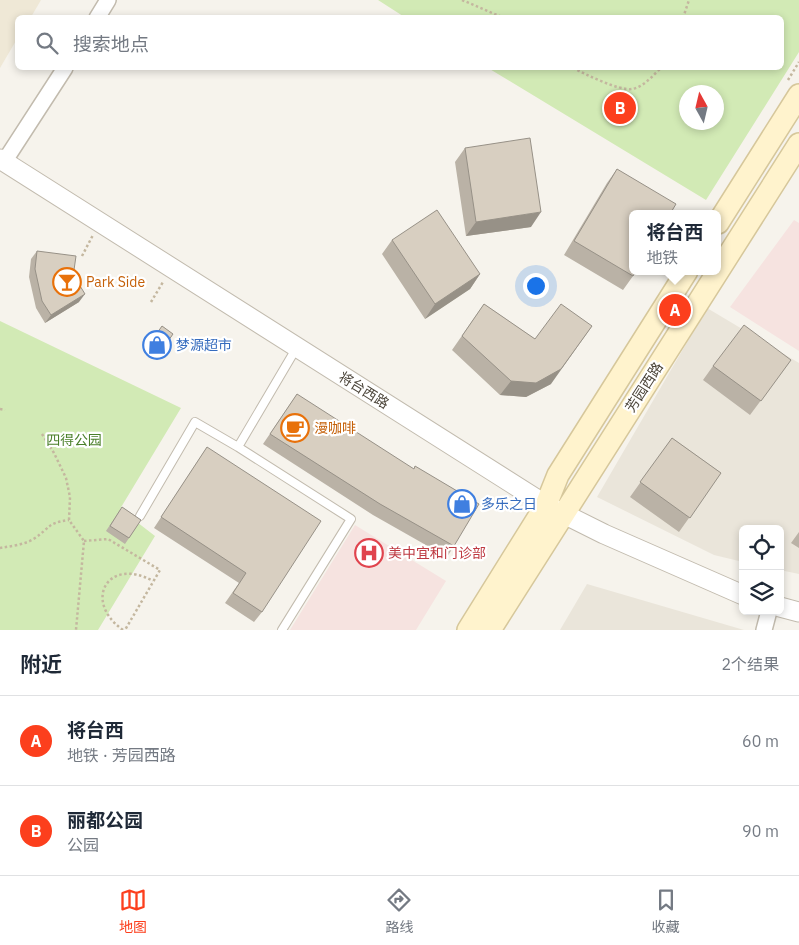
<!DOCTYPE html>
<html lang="zh">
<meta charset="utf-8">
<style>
:root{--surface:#fff;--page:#f6f6f7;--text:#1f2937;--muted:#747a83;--line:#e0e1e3;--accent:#fc3f1d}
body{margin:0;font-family:"IBM Plex Sans","Noto Sans SC",sans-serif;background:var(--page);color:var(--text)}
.controls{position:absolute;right:15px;bottom:15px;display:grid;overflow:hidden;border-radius:8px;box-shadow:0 2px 8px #0003}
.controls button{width:45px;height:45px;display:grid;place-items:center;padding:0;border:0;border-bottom:1px solid var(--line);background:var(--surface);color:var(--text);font:25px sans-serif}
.compass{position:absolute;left:679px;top:85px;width:45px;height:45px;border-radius:50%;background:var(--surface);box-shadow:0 2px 8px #0003;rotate:352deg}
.you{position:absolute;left:535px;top:285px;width:18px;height:18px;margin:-12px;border:4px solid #fff;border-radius:50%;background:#1a73e8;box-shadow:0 0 0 8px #1a73e833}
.badge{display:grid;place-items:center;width:32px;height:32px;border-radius:50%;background:var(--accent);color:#fff;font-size:16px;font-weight:700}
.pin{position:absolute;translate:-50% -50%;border:2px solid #fff;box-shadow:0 1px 5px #0006}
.popup{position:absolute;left:629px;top:210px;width:92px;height:65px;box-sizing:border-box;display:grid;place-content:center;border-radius:8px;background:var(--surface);filter:drop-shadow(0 1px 4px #0005);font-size:16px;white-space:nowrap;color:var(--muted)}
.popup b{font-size:19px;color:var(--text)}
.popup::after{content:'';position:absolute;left:50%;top:100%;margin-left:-10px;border:10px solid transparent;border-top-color:var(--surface)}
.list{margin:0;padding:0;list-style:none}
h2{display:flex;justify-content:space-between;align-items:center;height:65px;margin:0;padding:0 20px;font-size:21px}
h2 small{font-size:16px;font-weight:400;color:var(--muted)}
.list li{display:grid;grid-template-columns:32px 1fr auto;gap:15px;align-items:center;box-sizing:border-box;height:90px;padding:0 20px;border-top:1px solid var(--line)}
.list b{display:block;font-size:19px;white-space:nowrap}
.list p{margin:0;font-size:16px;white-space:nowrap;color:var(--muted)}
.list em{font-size:16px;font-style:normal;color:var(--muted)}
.icon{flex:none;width:28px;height:28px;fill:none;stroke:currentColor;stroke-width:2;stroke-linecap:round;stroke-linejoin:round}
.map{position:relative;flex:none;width:799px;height:630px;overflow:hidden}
.search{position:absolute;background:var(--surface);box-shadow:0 2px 8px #0003;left:15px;right:15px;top:15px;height:55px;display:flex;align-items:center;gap:12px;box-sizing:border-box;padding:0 18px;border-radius:8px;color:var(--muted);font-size:19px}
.sheet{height:245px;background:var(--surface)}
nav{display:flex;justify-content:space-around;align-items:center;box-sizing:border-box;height:70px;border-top:1px solid var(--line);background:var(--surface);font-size:14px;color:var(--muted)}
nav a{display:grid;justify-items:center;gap:2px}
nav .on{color:var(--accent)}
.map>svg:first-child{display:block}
</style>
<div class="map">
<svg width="799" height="630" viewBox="0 0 799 630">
<rect width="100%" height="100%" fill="#f6f3ec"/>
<path fill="#eae5da" d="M 707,308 L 799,363 L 799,574 L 780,570 L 780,529 L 743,529 L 743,562 L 714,555 L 597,497 Z
M 587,584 L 744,630 L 560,630 Z"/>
<path fill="#efe8d6" d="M 0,0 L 41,0 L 31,17 L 18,18 L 17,39 L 0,68 Z"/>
<path fill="#f6e3e0" d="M 794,220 L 799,223 L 799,351 L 730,307 Z
M 355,525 L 446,581 L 416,630 L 290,630 Z"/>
<path fill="#d2eab5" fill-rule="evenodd" d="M 378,0 L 799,0 L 799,52 L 706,200 L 488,68 L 782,68 L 782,18 L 406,18 ZM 716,92 L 716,122 L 686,122 L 686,92 Z
M 0,321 L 181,408 L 120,509 L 155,536 L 98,630 L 0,630 Z"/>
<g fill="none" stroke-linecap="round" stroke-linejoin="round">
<defs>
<path id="service" d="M 238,447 L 297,347
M 140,516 L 195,422 L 238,447 L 351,519 L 282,630"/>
<path id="minor" d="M 97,18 L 108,0
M 4,162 L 65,68
M 764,630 L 769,611"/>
<path id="tertiary" d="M 0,159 L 546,505 L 604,534 L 743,595
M 780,607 L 799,612"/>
<path id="secondary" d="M 718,223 L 799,95
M 468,630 L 546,505 L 558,475 L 687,271
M 490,630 L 799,144"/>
</defs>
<use href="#service" stroke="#c2bbae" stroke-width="10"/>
<use href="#minor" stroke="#c2bbae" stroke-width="18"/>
<use href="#tertiary" stroke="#c2bbae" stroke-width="21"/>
<use href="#secondary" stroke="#d6c79b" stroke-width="24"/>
<path stroke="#c4b79f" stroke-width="2.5" stroke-dasharray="2.5 2.5" stroke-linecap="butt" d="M 462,0 L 504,18
M 683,18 L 689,0
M 573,68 C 585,74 619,91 632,89 C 644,87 653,75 661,68
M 788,80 L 799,62
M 82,256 L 93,235
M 151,302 L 163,282
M 0,409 L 5,410
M 42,434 L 54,453 L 66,478 L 70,497 L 69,520 L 84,541 L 76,630
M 84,541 L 108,539 L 160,570 L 125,630
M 0,548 C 11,546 25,545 35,538 C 51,527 47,523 69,520
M 123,630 C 82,601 108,556 153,581"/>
<use href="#service" stroke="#fff" stroke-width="8"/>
<use href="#minor" stroke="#fff" stroke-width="15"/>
<use href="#tertiary" stroke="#fff" stroke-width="19"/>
<use href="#secondary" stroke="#fff3cd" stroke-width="21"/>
</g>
<path fill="#bab2a6" d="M 465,148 L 531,227 L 466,236 L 455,162 Z
M 617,169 L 633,276 L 623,290 L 564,255 L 607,183 Z
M 392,240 L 480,274 L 470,289 L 425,319 L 382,254 Z
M 37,251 L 74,270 L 79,302 L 45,323 L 36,308 L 29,277 L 31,259 Z
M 484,304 L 535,339 L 551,384 L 526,397 L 500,395 L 452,350 Z
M 162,326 L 173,334 L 156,359 L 144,352 Z
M 791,360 L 750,415 L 703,380 L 713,366 Z
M 297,394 L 454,546 L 447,557 L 373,515 L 263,444 Z
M 672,438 L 721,473 L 679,532 L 630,497 Z
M 207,447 L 262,612 L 254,622 L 225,603 L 239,583 L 154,528 Z
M 122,507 L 141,520 L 125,544 L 106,531 Z
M 799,532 L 799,548 L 791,543 Z"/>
<path fill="#979187" d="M 541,212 L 531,227 L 466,236 L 476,222 Z
M 480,274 L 470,289 L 425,319 L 435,304 Z
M 85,294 L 79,302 L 45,323 L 51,315 Z
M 592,326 L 551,384 L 526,397 L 500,395 L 511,381 Z"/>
<path fill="#d8cfc1" stroke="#979187" d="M 530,138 L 541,212 L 476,222 L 465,148 Z
M 617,169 L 676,204 L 670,214 L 632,214 L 632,271 L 636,271 L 633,276 L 574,241 Z
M 437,210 L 480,274 L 435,304 L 392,240 Z
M 37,251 L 76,256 L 74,270 L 77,281 L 85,294 L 51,315 L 42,301 L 35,269 Z
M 484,304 L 535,339 L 561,304 L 592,326 L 561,369 L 536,383 L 511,381 L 462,336 Z
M 744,325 L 791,360 L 761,401 L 713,366 Z
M 162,326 L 173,334 L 159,354 L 148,346 Z
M 297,394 L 414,469 L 415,466 L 479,504 L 454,546 L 380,504 L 270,434 Z
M 672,438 L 721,473 L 690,518 L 640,482 Z
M 207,447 L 321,521 L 262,612 L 233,593 L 246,573 L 161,517 Z
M 122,507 L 141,520 L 129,538 L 110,526 Z"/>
<defs>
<symbol id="bar-ring" viewBox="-11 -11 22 22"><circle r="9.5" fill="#fff" stroke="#e8710a" stroke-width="1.5"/><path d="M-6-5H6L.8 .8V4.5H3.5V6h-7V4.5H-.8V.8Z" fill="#e8710a"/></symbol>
<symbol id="shop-ring" viewBox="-11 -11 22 22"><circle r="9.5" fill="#fff" stroke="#3f7fe0" stroke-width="1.5"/><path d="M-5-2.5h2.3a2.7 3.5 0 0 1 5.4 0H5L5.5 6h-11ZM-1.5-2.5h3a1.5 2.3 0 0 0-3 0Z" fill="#3f7fe0"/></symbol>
<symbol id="cafe-ring" viewBox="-11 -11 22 22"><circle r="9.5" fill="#fff" stroke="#e8710a" stroke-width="1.5"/><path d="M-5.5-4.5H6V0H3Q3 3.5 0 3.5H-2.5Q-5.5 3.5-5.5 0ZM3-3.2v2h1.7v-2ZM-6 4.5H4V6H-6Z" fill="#e8710a"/></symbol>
<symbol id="hospital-ring" viewBox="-11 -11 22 22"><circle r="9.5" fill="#fff" stroke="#e0444e" stroke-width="1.5"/><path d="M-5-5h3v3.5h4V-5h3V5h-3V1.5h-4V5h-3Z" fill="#e0444e"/></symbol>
</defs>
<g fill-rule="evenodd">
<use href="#bar-ring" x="51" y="266" width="32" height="32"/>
<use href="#shop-ring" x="141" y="329" width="32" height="32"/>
<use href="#cafe-ring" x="279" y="412" width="32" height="32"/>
<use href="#shop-ring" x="446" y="488" width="32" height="32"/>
<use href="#hospital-ring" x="353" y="537" width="32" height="32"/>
</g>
<g text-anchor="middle" stroke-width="4.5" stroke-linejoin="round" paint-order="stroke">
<g font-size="14" fill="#c56008" stroke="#fff" text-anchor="start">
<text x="86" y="287">Park Side</text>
<text x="314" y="433">漫咖啡</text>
</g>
<g font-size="14" fill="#366cbe" stroke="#fff" text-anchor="start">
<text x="176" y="350">梦源超市</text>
<text x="481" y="509">多乐之日</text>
</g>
<g font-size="14" fill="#4b4439" stroke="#fff">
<text transform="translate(644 387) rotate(-57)" y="5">芳园西路</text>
<text transform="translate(364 390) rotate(32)" y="5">将台西路</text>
</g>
<g font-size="14" fill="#4a7f2a" stroke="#fff">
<text x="74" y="445">四得公园</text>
</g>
<g font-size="14" fill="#be3a42" stroke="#fff" text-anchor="start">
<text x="388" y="558">美中宜和门诊部</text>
</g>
</g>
</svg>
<div class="controls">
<button><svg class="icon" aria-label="locate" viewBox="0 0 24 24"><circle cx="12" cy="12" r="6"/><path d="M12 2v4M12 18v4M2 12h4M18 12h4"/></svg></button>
<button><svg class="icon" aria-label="layers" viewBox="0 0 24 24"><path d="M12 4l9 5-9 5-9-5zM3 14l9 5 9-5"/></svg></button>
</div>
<svg class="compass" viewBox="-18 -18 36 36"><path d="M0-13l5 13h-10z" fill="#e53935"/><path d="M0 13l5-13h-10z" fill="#747a83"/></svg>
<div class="you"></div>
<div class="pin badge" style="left:675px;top:310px">A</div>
<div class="popup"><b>将台西</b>地铁</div>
<div class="pin badge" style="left:620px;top:108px">B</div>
<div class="search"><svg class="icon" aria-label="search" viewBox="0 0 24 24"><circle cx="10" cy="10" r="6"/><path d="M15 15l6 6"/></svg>搜索地点</div>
</div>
<section class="sheet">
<h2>附近<small>2个结果</small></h2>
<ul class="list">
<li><span class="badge">A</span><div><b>将台西</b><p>地铁 · 芳园西路</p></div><em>60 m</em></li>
<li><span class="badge">B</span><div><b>丽都公园</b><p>公园</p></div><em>90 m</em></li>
</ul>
</section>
<nav>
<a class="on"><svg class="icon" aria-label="map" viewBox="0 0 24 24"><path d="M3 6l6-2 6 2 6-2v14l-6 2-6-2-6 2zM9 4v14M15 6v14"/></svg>地图</a>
<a><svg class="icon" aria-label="directions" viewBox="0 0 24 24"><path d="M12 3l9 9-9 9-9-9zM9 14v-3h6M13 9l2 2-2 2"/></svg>路线</a>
<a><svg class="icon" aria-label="saved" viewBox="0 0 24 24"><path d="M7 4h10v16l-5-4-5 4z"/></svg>收藏</a>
</nav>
